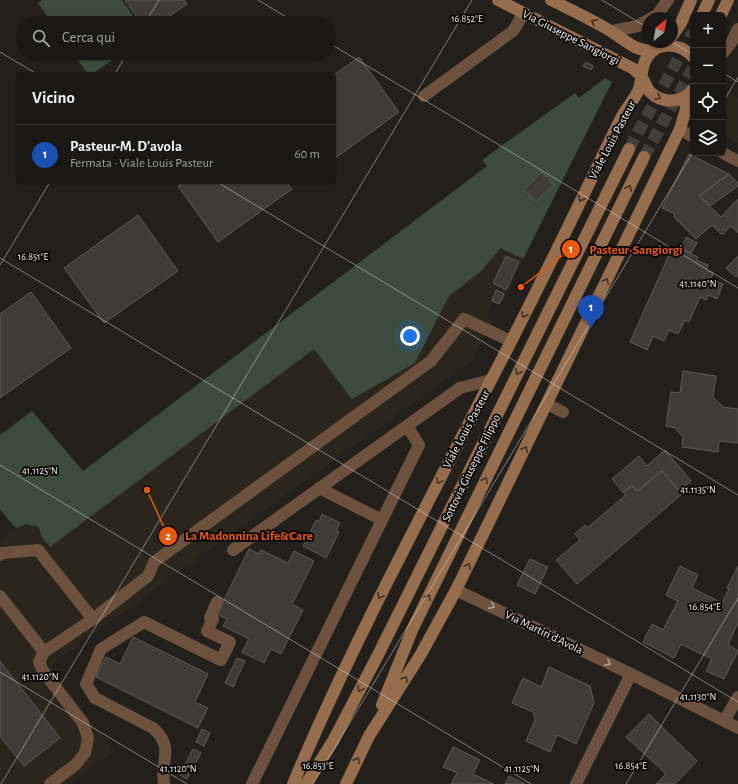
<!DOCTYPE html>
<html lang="it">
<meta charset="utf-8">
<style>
:root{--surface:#1a1815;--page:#23211e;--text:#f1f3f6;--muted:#9fa0a0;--line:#383734;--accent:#1a73e8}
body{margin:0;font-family:"Alegreya Sans",sans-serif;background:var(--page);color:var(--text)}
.controls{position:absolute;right:12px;top:12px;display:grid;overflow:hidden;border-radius:6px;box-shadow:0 1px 3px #0004}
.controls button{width:36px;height:36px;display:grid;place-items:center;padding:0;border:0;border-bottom:1px solid var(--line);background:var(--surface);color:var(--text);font:20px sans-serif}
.compass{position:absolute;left:642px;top:12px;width:36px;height:36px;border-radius:50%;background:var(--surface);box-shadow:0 1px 3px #0004;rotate:31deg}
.you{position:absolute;left:410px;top:336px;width:14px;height:14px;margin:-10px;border:3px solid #fff;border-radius:50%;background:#1a73e8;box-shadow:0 0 0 6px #1a73e833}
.badge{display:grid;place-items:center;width:26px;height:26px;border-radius:50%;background:var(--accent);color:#fff;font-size:13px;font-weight:700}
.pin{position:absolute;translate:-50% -33px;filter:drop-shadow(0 1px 2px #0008)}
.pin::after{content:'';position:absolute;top:21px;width:14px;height:12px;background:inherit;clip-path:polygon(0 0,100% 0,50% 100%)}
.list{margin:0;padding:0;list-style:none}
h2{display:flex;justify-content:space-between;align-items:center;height:52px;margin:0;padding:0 16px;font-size:17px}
h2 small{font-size:13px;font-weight:400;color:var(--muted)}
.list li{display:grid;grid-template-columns:26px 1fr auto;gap:12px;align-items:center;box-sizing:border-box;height:60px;padding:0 16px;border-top:1px solid var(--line)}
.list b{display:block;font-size:15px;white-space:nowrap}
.list p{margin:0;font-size:13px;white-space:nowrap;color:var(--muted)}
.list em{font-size:13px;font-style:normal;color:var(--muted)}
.icon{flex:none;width:22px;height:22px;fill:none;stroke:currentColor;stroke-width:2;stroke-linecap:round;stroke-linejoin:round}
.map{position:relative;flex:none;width:738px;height:784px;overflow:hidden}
.search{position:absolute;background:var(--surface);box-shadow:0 1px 3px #0004;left:16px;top:16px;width:320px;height:44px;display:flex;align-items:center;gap:10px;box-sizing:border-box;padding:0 14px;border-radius:22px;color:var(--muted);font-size:15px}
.panel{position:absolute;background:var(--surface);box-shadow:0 1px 3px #0004;left:16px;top:72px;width:320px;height:112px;border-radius:6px}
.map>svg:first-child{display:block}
</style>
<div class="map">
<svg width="738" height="784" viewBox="0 0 738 784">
<rect width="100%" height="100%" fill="#23201c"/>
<path fill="#2b261c" d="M 723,87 L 738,99 L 738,143 L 723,135 Z
M 487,166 L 542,223 L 502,303 L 495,300 L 487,315 L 494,319 L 473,360 L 49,666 L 115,752 L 68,784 L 0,784 L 0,539 L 16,528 L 0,510 L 0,435 L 32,411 L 83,471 Z"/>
<path fill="#3b4b3c" d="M 42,0 L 122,0 L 138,23 L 52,23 L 38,3 Z
M 73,53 L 122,53 L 92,74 L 88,74 Z
M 605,78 L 612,82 L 523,259 L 501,248 L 479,273 L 449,296 L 415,363 L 352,399 L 314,349 L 50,547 L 41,536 L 39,527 L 26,524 L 16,528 L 0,510 L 0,435 L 32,411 L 83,471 L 487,166 L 482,160 L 575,93 L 579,98 Z"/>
<path fill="#3e3c37" stroke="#5e5b56" d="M 125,0 L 184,0 L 187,4 L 159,23 L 141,23 Z
M 359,57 L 399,112 L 334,159 L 334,75 Z
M 586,62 L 593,66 L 591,70 L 583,66 Z
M 689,154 L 729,174 L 699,196 L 721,217 L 738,199 L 738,233 L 731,226 L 722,235 L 712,225 L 696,239 L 674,217 L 675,214 L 662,208 Z
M 542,172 L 554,185 L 536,201 L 524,189 Z
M 729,174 L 738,183 L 738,186 L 710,206 L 699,196 Z
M 185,182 L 286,182 L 292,189 L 218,242 L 178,186 Z
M 138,215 L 178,271 L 104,323 L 64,268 Z
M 686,237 L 697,243 L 691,253 L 681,249 Z
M 673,246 L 698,257 L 696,260 L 708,265 L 706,270 L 713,273 L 711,279 L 723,284 L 717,299 L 709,295 L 706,300 L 700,297 L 689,322 L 685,320 L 678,334 L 669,330 L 664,341 L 653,336 L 647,350 L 630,342 Z
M 506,256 L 519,262 L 506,290 L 493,283 Z
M 738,256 L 738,275 L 736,277 L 726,268 Z
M 496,290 L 504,294 L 499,304 L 492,301 Z
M 31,292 L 71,348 L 0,398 L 0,314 Z
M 683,371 L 716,376 L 713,397 L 723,407 L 738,409 L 738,443 L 719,441 L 718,452 L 682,447 L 683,437 L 675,428 L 666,426 L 671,392 L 680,393 Z
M 665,450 L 691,481 L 679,491 L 662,471 L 637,491 L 632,485 L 623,492 L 612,479 L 639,456 L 647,466 Z
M 662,471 L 682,494 L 577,584 L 556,560 L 580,540 L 575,534 L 585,525 L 587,528 L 626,495 L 623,492 L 632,485 L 637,491 Z
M 322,514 L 340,523 L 336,531 L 339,532 L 326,558 L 303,546 L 316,520 L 319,522 Z
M 249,549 L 259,554 L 261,550 L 288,563 L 294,551 L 314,561 L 292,604 L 303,610 L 281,654 L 271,649 L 264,663 L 242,652 L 249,639 L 223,626 L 227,619 L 217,614 Z
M 530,559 L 548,567 L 535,594 L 517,585 Z
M 680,566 L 698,575 L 692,588 L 722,603 L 729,589 L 727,588 L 738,566 L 738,623 L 728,644 L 738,651 L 724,679 L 706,671 L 712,659 L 681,644 L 674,658 L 643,642 L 652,624 L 663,630 L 678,601 L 666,595 Z
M 133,637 L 208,674 L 195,702 L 208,708 L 198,728 L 96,677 L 106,657 L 120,664 Z
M 237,658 L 245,661 L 233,687 L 225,683 Z
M 0,661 L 60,738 L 24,766 L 0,736 Z
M 549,667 L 590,686 L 594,703 L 576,744 L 557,735 L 550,752 L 526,741 L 535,720 L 533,712 L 512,703 L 523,678 L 541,687 Z
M 649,714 L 697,761 L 675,784 L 656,784 L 666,774 L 626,737 Z
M 202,729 L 210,733 L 204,746 L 196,742 Z
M 453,747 L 480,760 L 473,774 L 494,784 L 451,784 L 457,773 L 443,767 Z
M 193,749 L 201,753 L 187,779 L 180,775 Z
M 509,776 L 525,784 L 505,784 Z"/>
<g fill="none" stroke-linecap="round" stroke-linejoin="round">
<path stroke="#423f3b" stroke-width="12" stroke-dasharray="12 6" stroke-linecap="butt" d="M 629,149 L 693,32
M 644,157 L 693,68"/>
<path stroke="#6c523e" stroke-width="12" d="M 424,96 L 513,31 L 524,13
M 547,404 L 563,412
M 0,555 L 2,553 L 38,550 L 93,619
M 0,596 L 44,652 L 39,662 L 43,671 L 83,723 L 88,738 L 85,753 L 75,765 L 50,784
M 44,652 L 93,619 L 148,576 L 154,562 L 431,361 L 464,319 L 511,341"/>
<path stroke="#6c523e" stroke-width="12" d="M 651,18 L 657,15 L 668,0
M 612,31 L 638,26 L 648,20
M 723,53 L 731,43 L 738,29
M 680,129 L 693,137
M 723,153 L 738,161
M 319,488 L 382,520
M 233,550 L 460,388 L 491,380
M 456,590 L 631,674 L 738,728
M 724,721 L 738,697
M 164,784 C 160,759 175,748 153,728 L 95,698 L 86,684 L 101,649 L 144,622 L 221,660 L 230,642 L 207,631 L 213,619 L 210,618 L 217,602
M 252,784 L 419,445 L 407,426
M 576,784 L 631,674"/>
<path stroke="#966d4d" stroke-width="12" d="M 498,0 L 634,69 C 636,71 639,74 641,76 C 645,81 646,88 651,93 C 662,104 684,103 693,89
M 551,0 C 571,10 593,20 612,32 C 627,41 634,51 653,51
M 702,15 L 709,0
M 721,15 L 728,0
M 672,36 L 681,23 L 691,0
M 382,705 L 413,628 L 644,157
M 293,784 C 351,646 422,515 490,382 C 536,295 578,206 621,118 C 626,108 635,99 639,89 C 642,79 641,68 646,59 C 657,40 680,43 693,57
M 306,784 L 333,741 L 379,653 L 629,149
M 346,784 L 369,736 L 421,654 L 456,590 L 680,129 L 686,109 L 684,97"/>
</g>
<defs><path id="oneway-chevron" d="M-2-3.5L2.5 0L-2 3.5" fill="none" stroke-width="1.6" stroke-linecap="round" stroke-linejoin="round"/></defs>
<g stroke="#433224">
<use href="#oneway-chevron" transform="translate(594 22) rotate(-153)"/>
<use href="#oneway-chevron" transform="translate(658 97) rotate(27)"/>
<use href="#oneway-chevron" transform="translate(629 188) rotate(-64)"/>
<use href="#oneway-chevron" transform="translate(581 199) rotate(116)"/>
<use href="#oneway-chevron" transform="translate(606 281) rotate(-64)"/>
<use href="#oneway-chevron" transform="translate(524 315) rotate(116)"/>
<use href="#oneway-chevron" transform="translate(518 372) rotate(116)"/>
<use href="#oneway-chevron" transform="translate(525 449) rotate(-64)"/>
<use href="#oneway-chevron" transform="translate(485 480) rotate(-64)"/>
<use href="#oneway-chevron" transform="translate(439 481) rotate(118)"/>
<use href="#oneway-chevron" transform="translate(468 566) rotate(-64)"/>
<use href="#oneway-chevron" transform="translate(380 596) rotate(117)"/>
<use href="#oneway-chevron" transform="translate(428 597) rotate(-64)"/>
<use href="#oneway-chevron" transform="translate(405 679) rotate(-58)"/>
<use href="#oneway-chevron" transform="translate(360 689) rotate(118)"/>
<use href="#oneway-chevron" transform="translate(357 760) rotate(-64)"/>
</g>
<g stroke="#aea094">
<use href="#oneway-chevron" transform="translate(492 606) rotate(26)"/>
<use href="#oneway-chevron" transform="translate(608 663) rotate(26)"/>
</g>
<path fill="none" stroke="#f0eeeb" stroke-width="1" stroke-opacity="0.45" d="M 258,0 L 296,23M 602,0 L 648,28M 145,23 L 159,0M 672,42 L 693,55M 329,43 L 738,288M 0,52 L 37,74M 723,73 L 738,82M 115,74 L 127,53M 723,102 L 738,77M 217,182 L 738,495M 0,258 L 738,702M 0,265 L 50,182M 0,465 L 531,784M 0,672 L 187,784M 1,784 L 472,0M 313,784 L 693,152M 626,784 L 738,598"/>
<g text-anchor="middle" stroke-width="4" stroke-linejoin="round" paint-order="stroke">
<g font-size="12" fill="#f0eeeb" stroke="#0b0a08">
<text transform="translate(571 37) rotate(27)" y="4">Via Giuseppe Sangiorgi</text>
<text transform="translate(612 140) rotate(-62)" y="4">Viale Louis Pasteur</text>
<text transform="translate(466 429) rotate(-62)" y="4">Viale Louis Pasteur</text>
<text transform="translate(471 468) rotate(-64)" y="4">Sottovia Giuseppe Filippo</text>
<text transform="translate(544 632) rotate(26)" y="4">Via Martiri d'Avola</text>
</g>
</g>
<g font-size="10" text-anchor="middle" fill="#f0eeeb" stroke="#0b0a08" stroke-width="4" stroke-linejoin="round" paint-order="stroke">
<text x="467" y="22">16.852°E</text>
<text x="33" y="260">16.851°E</text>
<text x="698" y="287">41.1140°N</text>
<text x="40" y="474">41.1125°N</text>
<text x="698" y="493">41.1135°N</text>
<text x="705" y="610">16.854°E</text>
<text x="40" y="680">41.1120°N</text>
<text x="698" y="700">41.1130°N</text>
<text x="318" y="769">16.853°E</text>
<text x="631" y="769">16.854°E</text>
<text x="178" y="772">41.1120°N</text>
<text x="522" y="772">41.1125°N</text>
</g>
<path fill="none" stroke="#e8590c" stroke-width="1.5" d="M521 287L571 249M147 490L168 536"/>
<g fill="#e8590c" stroke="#0b0a08" stroke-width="1.5">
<circle cx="521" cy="287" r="4"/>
<circle cx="147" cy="490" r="4"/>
<circle cx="571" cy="249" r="10"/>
<circle cx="168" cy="536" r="10"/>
</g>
<g font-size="12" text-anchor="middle" font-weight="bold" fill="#fff">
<text x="571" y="253">1</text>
<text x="168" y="540">2</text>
</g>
<g font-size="13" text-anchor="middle" font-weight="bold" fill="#e8590c" stroke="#0b0a08" stroke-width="4" stroke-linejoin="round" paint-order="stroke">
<text x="636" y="254">Pasteur-Sangiorgi</text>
<text x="249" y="540">La Madonnina Life&amp;Care</text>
</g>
</svg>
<div class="controls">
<button>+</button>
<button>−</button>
<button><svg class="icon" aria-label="locate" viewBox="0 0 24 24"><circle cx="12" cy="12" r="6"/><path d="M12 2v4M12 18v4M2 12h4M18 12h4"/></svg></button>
<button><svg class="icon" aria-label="layers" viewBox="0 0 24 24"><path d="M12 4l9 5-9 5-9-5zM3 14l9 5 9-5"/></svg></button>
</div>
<svg class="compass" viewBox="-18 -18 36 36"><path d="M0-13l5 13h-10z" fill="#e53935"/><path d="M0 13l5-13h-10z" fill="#9fa0a0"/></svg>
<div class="you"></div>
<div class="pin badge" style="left:591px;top:328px;background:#1a4fb4">1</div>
<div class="search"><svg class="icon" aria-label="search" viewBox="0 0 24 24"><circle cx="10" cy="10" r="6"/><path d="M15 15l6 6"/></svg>Cerca qui</div>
<section class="panel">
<h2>Vicino<small></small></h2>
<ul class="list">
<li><span class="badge" style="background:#1a4fb4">1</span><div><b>Pasteur-M. D'avola</b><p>Fermata · Viale Louis Pasteur</p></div><em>60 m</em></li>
</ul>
</section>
</div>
